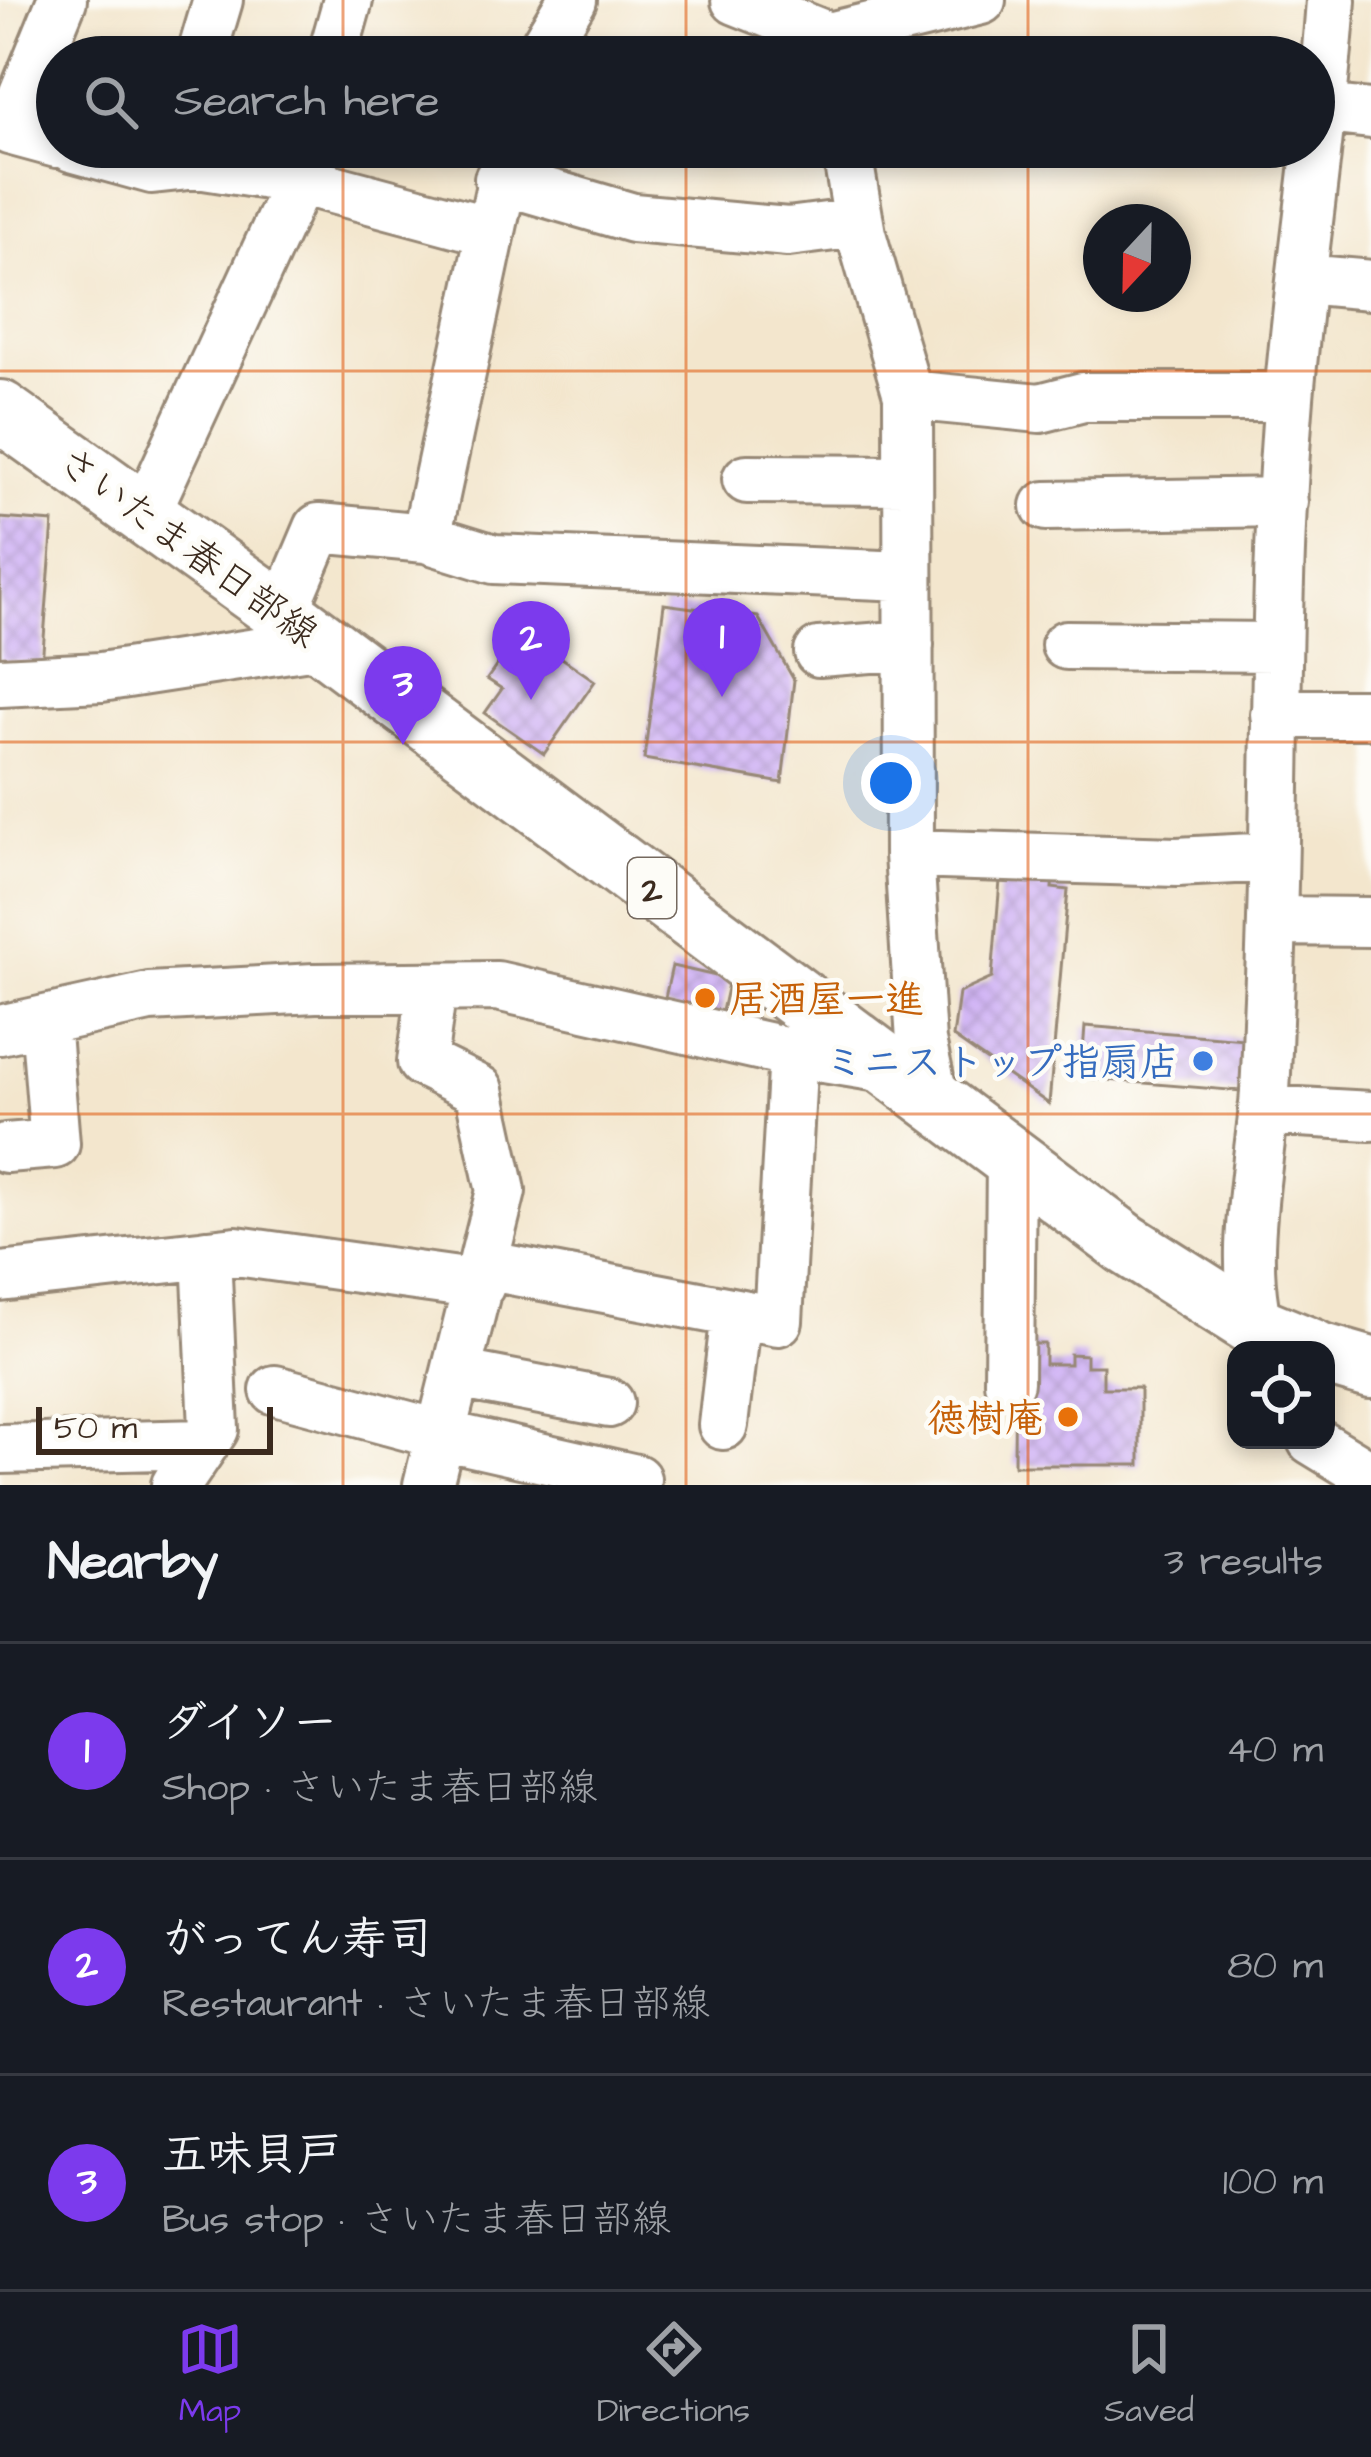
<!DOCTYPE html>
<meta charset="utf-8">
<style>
:root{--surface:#171b24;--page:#20242c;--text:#f1f3f6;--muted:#9ea1a6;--line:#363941;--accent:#7c3aed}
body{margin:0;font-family:"Architects Daughter","Klee One",sans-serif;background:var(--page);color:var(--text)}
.controls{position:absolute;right:36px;bottom:36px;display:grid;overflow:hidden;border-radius:24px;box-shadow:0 6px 18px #0003}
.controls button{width:108px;height:108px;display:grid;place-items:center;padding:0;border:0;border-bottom:3px solid var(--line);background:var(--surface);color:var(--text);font:60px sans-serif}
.compass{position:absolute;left:1083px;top:204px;width:108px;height:108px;border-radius:50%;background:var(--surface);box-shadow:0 6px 18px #0003;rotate:202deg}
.scale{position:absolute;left:36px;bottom:30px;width:237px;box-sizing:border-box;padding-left:12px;border:6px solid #3b2a1e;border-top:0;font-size:33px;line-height:42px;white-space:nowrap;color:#3b2a1e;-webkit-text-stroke:9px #fdfcf7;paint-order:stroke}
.you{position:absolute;left:891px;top:783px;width:42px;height:42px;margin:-30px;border:9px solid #fff;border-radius:50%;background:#1a73e8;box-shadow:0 0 0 18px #1a73e833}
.badge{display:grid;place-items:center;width:78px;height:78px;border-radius:50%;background:var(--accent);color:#fff;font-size:39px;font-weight:700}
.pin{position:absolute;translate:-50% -99px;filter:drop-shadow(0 3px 6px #0008)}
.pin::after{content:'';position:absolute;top:63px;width:42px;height:36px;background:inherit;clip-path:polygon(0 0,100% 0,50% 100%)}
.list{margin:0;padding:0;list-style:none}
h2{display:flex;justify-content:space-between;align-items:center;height:156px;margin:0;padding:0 48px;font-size:51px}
h2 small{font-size:39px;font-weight:400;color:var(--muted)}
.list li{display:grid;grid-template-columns:78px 1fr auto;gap:36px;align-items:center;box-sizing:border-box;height:216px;padding:0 48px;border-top:3px solid var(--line)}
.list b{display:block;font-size:45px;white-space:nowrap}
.list p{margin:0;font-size:39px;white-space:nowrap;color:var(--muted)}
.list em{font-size:39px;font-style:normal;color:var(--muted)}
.icon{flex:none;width:66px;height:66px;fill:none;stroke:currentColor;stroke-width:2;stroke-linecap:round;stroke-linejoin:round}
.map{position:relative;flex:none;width:1371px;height:1485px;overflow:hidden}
.search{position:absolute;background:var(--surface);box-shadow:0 6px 18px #0003;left:36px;right:36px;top:36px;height:132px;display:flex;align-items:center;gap:30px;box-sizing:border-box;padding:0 42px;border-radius:66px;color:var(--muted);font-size:45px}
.sheet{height:804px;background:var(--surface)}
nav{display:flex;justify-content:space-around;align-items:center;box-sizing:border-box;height:168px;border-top:3px solid var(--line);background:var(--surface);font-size:33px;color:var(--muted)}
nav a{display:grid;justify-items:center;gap:6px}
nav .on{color:var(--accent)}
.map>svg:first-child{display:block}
</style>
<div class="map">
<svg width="1371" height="1485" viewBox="0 0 1371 1485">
<defs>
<pattern id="building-cross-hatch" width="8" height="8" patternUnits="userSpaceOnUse" patternTransform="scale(3)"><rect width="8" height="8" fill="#cbaaf5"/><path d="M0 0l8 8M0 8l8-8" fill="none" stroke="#a68bc6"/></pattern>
</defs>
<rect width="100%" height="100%" fill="#fdfcf7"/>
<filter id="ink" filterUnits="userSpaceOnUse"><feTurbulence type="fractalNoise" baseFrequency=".00833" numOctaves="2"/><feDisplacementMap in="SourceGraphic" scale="24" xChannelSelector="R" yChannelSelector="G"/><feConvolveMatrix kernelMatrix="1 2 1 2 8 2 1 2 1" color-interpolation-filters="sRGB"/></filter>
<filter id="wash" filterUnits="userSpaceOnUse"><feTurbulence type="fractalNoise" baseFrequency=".004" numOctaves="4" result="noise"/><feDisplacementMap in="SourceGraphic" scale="48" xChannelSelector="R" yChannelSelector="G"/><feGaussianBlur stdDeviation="2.7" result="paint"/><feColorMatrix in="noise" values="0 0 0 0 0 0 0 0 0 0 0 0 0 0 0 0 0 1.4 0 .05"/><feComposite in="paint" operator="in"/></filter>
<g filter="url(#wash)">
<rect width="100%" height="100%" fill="#f3e6cd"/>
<g id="blocks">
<path fill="url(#building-cross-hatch)" d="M 0,518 L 53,522 L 42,664 L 0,661 Z
M 664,604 L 758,617 L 794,680 L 782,783 L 644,759 Z
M 522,630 L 595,681 L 544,754 L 485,713 L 502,689 L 487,679 Z
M 1053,875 L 1052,888 L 1068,890 L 1049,1104 L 953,1037 L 959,993 L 992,978 L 1000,881 Z
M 672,966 L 729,979 L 720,1020 L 663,1007 Z
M 1085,1026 L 1245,1039 L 1241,1091 L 1081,1078 Z
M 1015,1344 L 1045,1344 L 1045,1364 L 1070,1364 L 1070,1354 L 1086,1355 L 1086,1366 L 1103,1366 L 1103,1388 L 1140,1388 L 1140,1465 L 1014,1465 Z"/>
</g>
</g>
<g filter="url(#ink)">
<use href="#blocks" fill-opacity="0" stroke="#978876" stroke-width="3"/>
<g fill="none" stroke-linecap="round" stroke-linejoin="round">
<defs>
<path id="minor" d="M 736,0 L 829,37
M 201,57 L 218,0
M 332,57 L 348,0
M 538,57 L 572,0
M 832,57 L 829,37 L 981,0
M 1324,109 L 1371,114
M 57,143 L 9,130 L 62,0
M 72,147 L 152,169 L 198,164 L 299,180 L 489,231
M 846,147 L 861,234 L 908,395 L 909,854 L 921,1041 L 934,1100
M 499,179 L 633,218 L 788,232 L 858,223
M 1303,279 L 1371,285
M 908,395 L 1040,408 L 1083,397 L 1289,397
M 747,479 L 907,480
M 1046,506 L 1283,502
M 146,512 L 299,180 L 308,147
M 426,538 L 509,147
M 283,613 L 319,528 L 426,538 L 494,559 L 906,576
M 1066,645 L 1276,647
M 819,652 L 909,645
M 0,682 L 101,677 L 322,643
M 1275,714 L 1371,714
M 909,854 L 1177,862 L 1273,857
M 1273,921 L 1371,922
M 0,1030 L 149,997 L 315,988 L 497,986 L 793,1053 L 892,1069
M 1263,1110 L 1371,1116
M 6,1148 L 55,1144 L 45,1020
M 484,1265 L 778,1321 L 793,1053
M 0,1277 L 236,1251 L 480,1285
M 1265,1350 C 1237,1277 1255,1191 1263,1116 C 1267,1077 1267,1037 1269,998 C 1279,798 1272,598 1289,398 C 1300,265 1322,133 1331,0
M 457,1374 L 609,1403
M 1009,1382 L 1011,1158
M 275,1390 L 442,1435 L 636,1479 L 635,1485
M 723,1425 L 736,1313
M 1312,1440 L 1371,1476
M 0,1449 L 204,1444
M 176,1485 L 214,1429 L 206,1254
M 428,1485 L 501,1191 L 479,1090 L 422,1062 L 432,987"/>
<path id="major" d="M 0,411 L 283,613 L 1126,1244 L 1257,1327 L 1313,1350
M 1326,1355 L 1371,1368"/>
</defs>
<use href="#minor" stroke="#978876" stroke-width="54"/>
<use href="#major" stroke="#978876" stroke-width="66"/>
<use href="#minor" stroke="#fff" stroke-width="48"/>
<use href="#major" stroke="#fff" stroke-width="60"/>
</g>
</g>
<path fill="none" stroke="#df570d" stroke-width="3" stroke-opacity="0.55" d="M 343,0 L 343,57M 686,0 L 686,57M 1028,0 L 1028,57M 343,147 L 343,1485M 686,147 L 686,1485M 1028,147 L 1028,1485M 0,371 L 1371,371M 0,742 L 1371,742M 0,1114 L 1371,1114"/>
<g fill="#e8710a" stroke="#fdfcf7" stroke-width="4.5">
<circle cx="705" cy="998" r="12"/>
<circle cx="1068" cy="1417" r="12"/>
</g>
<circle fill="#3f7fe0" stroke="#fdfcf7" stroke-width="4.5" cx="1203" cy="1061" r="12"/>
<g text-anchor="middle" stroke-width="9" stroke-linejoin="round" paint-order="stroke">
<rect fill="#fdfcf7" stroke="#75695f" stroke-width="3" x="628" y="858" width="48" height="60" rx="9"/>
<g font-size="36" font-weight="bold" fill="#3b2a1e">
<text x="652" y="901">2</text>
</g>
<g font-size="39" fill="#3b2a1e" stroke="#fdfcf7">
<text transform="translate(189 546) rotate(36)" y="14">さいたま春日部線</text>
</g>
<g font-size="39" font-weight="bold" fill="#c56008" stroke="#fdfcf7" text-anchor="start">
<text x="729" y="1012">居酒屋一進</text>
<text x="1044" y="1431" text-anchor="end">徳樹庵</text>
</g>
<g font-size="39" font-weight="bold" fill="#366cbe" stroke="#fdfcf7" text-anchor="end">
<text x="1179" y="1075">ミニストップ指扇店</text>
</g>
</g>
</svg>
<div class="controls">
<button><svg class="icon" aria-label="locate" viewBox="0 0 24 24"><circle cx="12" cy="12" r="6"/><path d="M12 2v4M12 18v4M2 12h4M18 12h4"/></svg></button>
</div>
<svg class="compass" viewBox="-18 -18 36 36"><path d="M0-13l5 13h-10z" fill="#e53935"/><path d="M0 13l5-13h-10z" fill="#9ea1a6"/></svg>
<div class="scale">50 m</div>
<div class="you"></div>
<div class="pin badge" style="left:722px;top:697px">1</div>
<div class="pin badge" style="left:531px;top:700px">2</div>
<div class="pin badge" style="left:403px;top:745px">3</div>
<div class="search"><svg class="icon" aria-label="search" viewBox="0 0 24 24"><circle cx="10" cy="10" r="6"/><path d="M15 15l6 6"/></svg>Search here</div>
</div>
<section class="sheet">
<h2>Nearby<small>3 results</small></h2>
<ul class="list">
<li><span class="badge">1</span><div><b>ダイソー</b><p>Shop · さいたま春日部線</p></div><em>40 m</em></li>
<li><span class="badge">2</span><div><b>がってん寿司</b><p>Restaurant · さいたま春日部線</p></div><em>80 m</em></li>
<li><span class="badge">3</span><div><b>五味貝戸</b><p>Bus stop · さいたま春日部線</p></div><em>100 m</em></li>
</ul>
</section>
<nav>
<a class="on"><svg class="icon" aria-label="map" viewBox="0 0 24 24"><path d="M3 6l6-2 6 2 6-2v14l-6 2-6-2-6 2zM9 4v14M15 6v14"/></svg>Map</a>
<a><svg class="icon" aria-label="directions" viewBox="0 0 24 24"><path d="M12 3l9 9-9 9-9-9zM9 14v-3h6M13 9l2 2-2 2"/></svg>Directions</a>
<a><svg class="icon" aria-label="saved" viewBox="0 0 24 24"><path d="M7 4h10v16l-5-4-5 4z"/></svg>Saved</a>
</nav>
